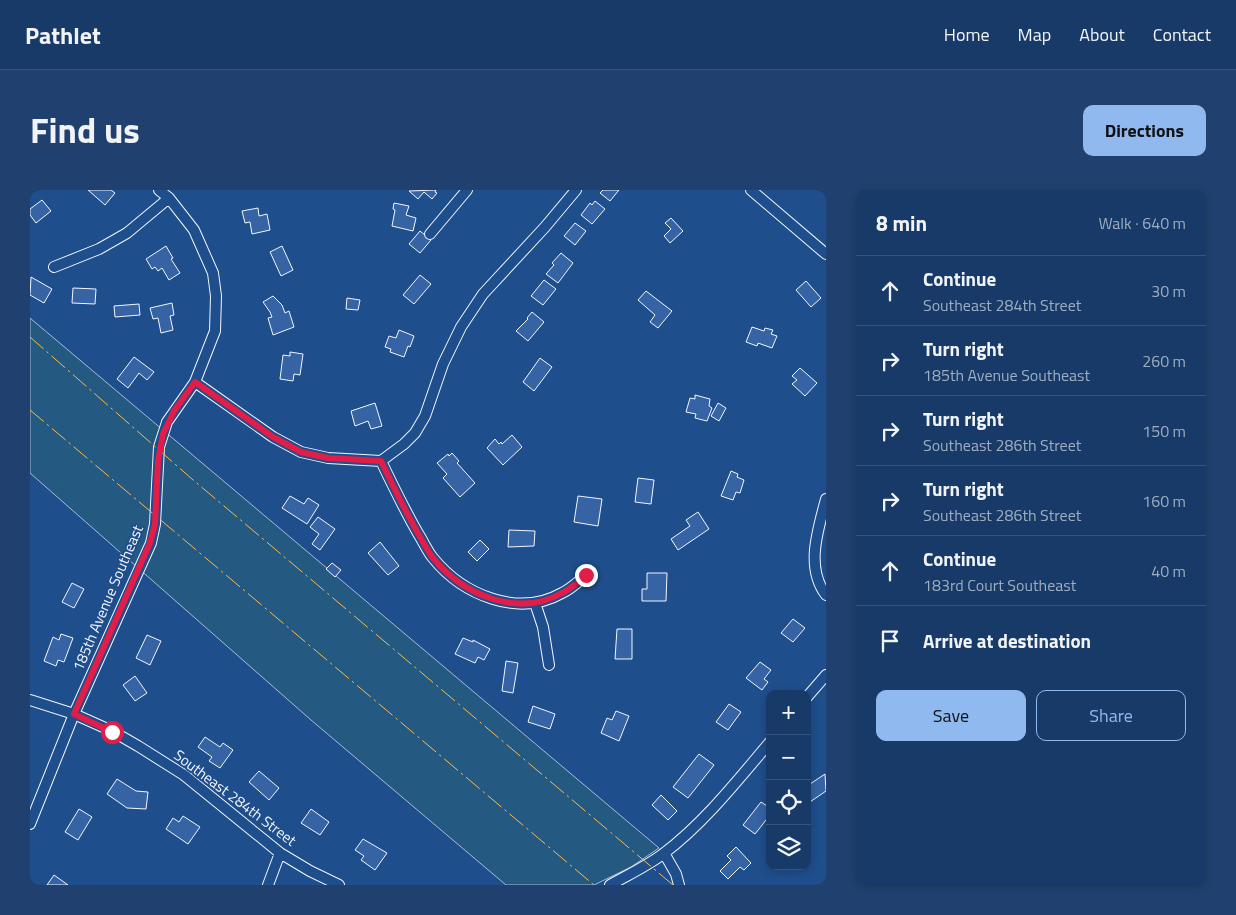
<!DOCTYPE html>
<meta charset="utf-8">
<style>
:root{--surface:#173a69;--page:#20416f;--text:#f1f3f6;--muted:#9eadc0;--line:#36547d;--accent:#90b9f0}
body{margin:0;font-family:"Titillium Web",sans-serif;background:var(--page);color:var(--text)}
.controls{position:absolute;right:15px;bottom:15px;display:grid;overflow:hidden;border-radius:10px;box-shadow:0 2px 8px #0003}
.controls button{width:45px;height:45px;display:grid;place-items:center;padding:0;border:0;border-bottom:1px solid var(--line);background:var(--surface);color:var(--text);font:25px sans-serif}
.stop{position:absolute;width:15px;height:15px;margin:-11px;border:4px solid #e11d48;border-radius:50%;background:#fff}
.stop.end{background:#e11d48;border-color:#fff;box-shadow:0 1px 5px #0008}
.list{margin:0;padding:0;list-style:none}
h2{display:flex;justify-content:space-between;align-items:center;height:65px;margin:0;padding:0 20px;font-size:21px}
h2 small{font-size:16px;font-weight:400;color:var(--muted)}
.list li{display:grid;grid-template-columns:32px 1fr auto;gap:15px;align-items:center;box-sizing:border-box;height:70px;padding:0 20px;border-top:1px solid var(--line)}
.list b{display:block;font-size:19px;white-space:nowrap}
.list p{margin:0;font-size:16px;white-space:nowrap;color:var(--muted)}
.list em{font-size:16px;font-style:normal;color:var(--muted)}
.actions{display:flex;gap:10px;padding:15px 20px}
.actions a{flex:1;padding:11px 0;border:1px solid var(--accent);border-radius:10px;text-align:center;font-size:18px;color:var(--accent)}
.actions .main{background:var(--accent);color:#111}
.icon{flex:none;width:28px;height:28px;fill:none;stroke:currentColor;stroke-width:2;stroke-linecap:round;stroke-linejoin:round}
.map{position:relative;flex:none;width:796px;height:695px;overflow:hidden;border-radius:10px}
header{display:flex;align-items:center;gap:30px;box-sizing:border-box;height:70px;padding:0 25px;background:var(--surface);border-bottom:1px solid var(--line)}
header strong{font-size:24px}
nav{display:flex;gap:28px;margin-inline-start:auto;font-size:18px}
.intro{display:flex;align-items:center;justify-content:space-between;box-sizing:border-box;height:120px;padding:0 30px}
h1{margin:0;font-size:35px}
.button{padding:12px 22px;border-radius:10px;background:var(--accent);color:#111;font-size:18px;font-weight:700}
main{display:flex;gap:30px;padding:0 30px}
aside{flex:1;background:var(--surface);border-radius:10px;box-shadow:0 2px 8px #0003}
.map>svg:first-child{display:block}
</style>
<header>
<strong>Pathlet</strong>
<nav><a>Home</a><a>Map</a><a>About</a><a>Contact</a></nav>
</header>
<div class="intro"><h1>Find us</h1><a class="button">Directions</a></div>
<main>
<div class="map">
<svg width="796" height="695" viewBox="0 0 796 695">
<rect width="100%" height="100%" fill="#1f4e8c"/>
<path fill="#245a82" stroke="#a8bbd7" d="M 0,128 L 629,658 L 601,677 L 564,695 L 476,695 L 281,530 L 0,283 Z"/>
<path fill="#3563a3" stroke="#f2f6ff" d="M 58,0 L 81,0 L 85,3 L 75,15 Z
M 406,0 L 405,2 L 407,3 L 402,9 L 394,2 L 388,9 L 379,1 Z
M 573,0 L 589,0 L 580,11 L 570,3 Z
M 12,10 L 21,21 L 6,33 L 0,25 L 0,19 Z
M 565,11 L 575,19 L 562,34 L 551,25 L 560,13 L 562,15 Z
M 364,13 L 379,16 L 376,25 L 386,28 L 383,41 L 362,36 L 365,20 L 363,19 Z
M 228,18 L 229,26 L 237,24 L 240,40 L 222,44 L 220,32 L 215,33 L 212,21 Z
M 641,28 L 653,41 L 640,53 L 634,46 L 641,39 L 635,33 Z
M 545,33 L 556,41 L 545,55 L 534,46 Z
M 390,41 L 401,50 L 390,63 L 379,54 Z
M 136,56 L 143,68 L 141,69 L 150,83 L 139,90 L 132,78 L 128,81 L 125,77 L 122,79 L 116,69 Z
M 252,56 L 263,80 L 251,86 L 240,62 Z
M 531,63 L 543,73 L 528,93 L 516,84 L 524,75 L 522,73 Z
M 390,85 L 401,94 L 384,114 L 373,105 Z
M 1,87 L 22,99 L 14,113 L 0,105 Z
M 514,90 L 526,99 L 513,115 L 501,106 Z
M 776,91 L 791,108 L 781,117 L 766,100 Z
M 43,98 L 66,99 L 65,114 L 42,113 Z
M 616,101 L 642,121 L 628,138 L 620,132 L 625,125 L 608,110 Z
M 243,106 L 252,115 L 255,123 L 259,121 L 264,137 L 243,145 L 238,128 L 242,127 L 240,122 L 233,112 Z
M 317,108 L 330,110 L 328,120 L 316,119 Z
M 142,113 L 144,125 L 140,126 L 143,140 L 131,143 L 128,128 L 123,129 L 120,118 Z
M 109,114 L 110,125 L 85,127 L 84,116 Z
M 502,122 L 514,132 L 498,151 L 486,141 L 498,129 L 497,128 Z
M 722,137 L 734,141 L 735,138 L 743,140 L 741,144 L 747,146 L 742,158 L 728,153 L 727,156 L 716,152 Z
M 369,140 L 384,146 L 380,157 L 378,156 L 374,167 L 360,162 L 361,159 L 355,157 L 359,146 L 366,148 Z
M 260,162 L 273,164 L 270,185 L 264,184 L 263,191 L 250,189 L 253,165 L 260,166 Z
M 104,167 L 124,182 L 117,190 L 109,183 L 98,198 L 87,189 Z
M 510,168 L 522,177 L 504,201 L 493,192 Z
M 770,178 L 787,193 L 775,206 L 762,194 L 767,190 L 762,186 Z
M 665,205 L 680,209 L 679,216 L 682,218 L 677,231 L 665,228 L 666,224 L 656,222 L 660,208 L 665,209 Z
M 345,213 L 352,236 L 341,239 L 338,231 L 325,236 L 321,221 Z
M 688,213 L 696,218 L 689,231 L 681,226 Z
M 482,245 L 492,257 L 473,275 L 457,258 L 465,249 L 469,254 L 471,252 L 472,254 Z
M 422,263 L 429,271 L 427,273 L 445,293 L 430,307 L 413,288 L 417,284 L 407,273 L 418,264 L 419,266 Z
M 701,281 L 708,284 L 707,287 L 714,290 L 710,303 L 706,302 L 703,310 L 691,306 Z
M 608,288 L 624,290 L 621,314 L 605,312 Z
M 260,306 L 274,314 L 278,308 L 289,315 L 277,334 L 252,318 Z
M 548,306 L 572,309 L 568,336 L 544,332 Z
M 668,322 L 679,339 L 648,360 L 641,349 L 660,336 L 656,330 Z
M 288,327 L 305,339 L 290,360 L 282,354 L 289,344 L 280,337 Z
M 479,340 L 505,341 L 504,356 L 478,357 Z
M 450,350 L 459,359 L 447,371 L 438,362 Z
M 350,352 L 369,376 L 358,385 L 338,363 Z
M 302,373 L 311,380 L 305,387 L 296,379 Z
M 617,383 L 637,383 L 636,411 L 612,411 L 612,399 L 617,399 Z
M 42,393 L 54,399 L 44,418 L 32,412 Z
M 763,429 L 775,438 L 763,452 L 751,443 Z
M 587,439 L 602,439 L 602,469 L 585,469 Z
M 31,444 L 43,448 L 34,472 L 28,470 L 26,476 L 14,471 L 23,447 L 29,450 Z
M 117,445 L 131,451 L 120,475 L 106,468 Z
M 433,448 L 443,452 L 443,450 L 460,459 L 454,470 L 448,467 L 445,473 L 425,464 Z
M 476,471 L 488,473 L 483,503 L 472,501 Z
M 730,472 L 741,480 L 734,489 L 738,492 L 732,500 L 716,488 Z
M 105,486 L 117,503 L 105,511 L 93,495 Z
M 699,514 L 711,522 L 698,540 L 686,532 Z
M 503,516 L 525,524 L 520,539 L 498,532 Z
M 586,521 L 599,526 L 589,551 L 571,543 L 577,528 L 582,530 Z
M 175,547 L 190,557 L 193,553 L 203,560 L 190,578 L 179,571 L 182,567 L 168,557 Z
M 669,564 L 684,575 L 658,608 L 643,597 Z
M 229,581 L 249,598 L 239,610 L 219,592 Z
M 795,584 L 796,601 L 777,614 L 777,596 Z
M 87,589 L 106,601 L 118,602 L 116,619 L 97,618 L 77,604 Z
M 631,605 L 647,621 L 638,630 L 622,615 Z
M 731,612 L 740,618 L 740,625 L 725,644 L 713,635 Z
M 49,619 L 62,627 L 48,650 L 35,642 Z
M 281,619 L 299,632 L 290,645 L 271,633 Z
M 153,626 L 170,637 L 158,654 L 136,639 L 143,628 L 149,632 Z
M 333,649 L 357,663 L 345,680 L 331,670 L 334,666 L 325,660 Z
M 706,657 L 721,673 L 714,680 L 710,677 L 698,689 L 690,681 L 701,670 L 697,666 Z
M 24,685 L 38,695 L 17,695 Z"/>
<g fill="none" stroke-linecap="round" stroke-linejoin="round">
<defs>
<path id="minor" d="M 721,0 L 796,64
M 400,44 L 437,0
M 24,77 L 69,59 L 97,43 L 139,8
M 165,192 L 243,247 L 271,262 L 298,268 L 351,271 C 363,296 375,321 389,345 C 394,353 398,362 403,368 C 433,405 488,428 532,403 C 541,399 549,391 556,385
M 351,271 L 374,254 L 385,243 L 395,226 L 413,174 L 431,137 L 453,104 L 515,37 L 546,0
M 796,309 C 788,340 775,377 796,405
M 505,413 L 513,437 L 519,475
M 777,507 L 796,485
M 0,510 L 44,524 L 82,541 L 108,556 L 154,585 L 250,663 L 280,681 L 309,695
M 0,634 L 44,524 L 121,353 L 125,334 L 129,257 L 137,232 L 165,192 L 185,141 L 186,106 L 183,83 L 164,40 L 139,8 L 129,0
M 634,663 L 646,684 L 649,695
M 238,695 L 250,663
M 580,695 C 598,685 617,676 633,664 C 674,633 707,591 740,552"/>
</defs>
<use href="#minor" stroke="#f2f6ff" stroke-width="12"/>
<use href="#minor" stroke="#1f4e8c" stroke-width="10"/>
<path stroke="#ffb74d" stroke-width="1" stroke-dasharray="18 4 2.5 4" stroke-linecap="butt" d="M 0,147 L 162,289 L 643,695
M 0,220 L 564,695"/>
</g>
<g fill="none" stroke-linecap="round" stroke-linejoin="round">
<path stroke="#e11d48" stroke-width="6" d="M 82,542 L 44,524 L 120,353 L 125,334 L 128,271 L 133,244 L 144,221 L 165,192 L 243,247 L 271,262 L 298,268 L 351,271 C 363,296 375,321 389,345 C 394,353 398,362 403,368 C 433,405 488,428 532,403 C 541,399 549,391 556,385"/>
</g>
<g text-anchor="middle" stroke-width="4" stroke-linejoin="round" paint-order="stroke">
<g font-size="15" fill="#f2f6ff" stroke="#1f4e8c">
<text transform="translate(78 408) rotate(-67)" y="5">185th Avenue Southeast</text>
<text transform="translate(205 608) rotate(37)" y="5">Southeast 284th Street</text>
</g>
</g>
</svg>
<div class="controls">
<button>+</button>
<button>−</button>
<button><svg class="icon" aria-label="locate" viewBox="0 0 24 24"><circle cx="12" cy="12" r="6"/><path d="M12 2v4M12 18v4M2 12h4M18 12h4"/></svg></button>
<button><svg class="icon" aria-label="layers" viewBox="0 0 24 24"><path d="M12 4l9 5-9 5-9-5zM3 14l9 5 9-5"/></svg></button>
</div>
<div class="stop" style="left:82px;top:542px"></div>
<div class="stop end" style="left:556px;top:385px"></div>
</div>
<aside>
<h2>8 min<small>Walk · 640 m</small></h2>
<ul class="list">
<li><svg class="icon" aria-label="ahead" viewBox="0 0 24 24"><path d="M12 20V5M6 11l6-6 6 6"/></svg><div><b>Continue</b><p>Southeast 284th Street</p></div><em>30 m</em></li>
<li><svg class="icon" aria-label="right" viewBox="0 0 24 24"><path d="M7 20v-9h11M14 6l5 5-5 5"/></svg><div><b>Turn right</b><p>185th Avenue Southeast</p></div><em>260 m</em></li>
<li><svg class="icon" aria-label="right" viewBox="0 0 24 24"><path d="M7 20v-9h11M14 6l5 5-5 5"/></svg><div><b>Turn right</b><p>Southeast 286th Street</p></div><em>150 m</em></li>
<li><svg class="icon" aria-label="right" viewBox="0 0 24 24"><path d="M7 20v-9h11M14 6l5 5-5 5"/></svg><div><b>Turn right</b><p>Southeast 286th Street</p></div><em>160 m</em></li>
<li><svg class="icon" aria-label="ahead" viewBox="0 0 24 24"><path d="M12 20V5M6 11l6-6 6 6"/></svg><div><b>Continue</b><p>183rd Court Southeast</p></div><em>40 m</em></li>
<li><svg class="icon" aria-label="arrive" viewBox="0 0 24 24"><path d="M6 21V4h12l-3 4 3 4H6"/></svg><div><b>Arrive at destination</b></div></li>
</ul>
<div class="actions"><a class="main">Save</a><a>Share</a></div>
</aside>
</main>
